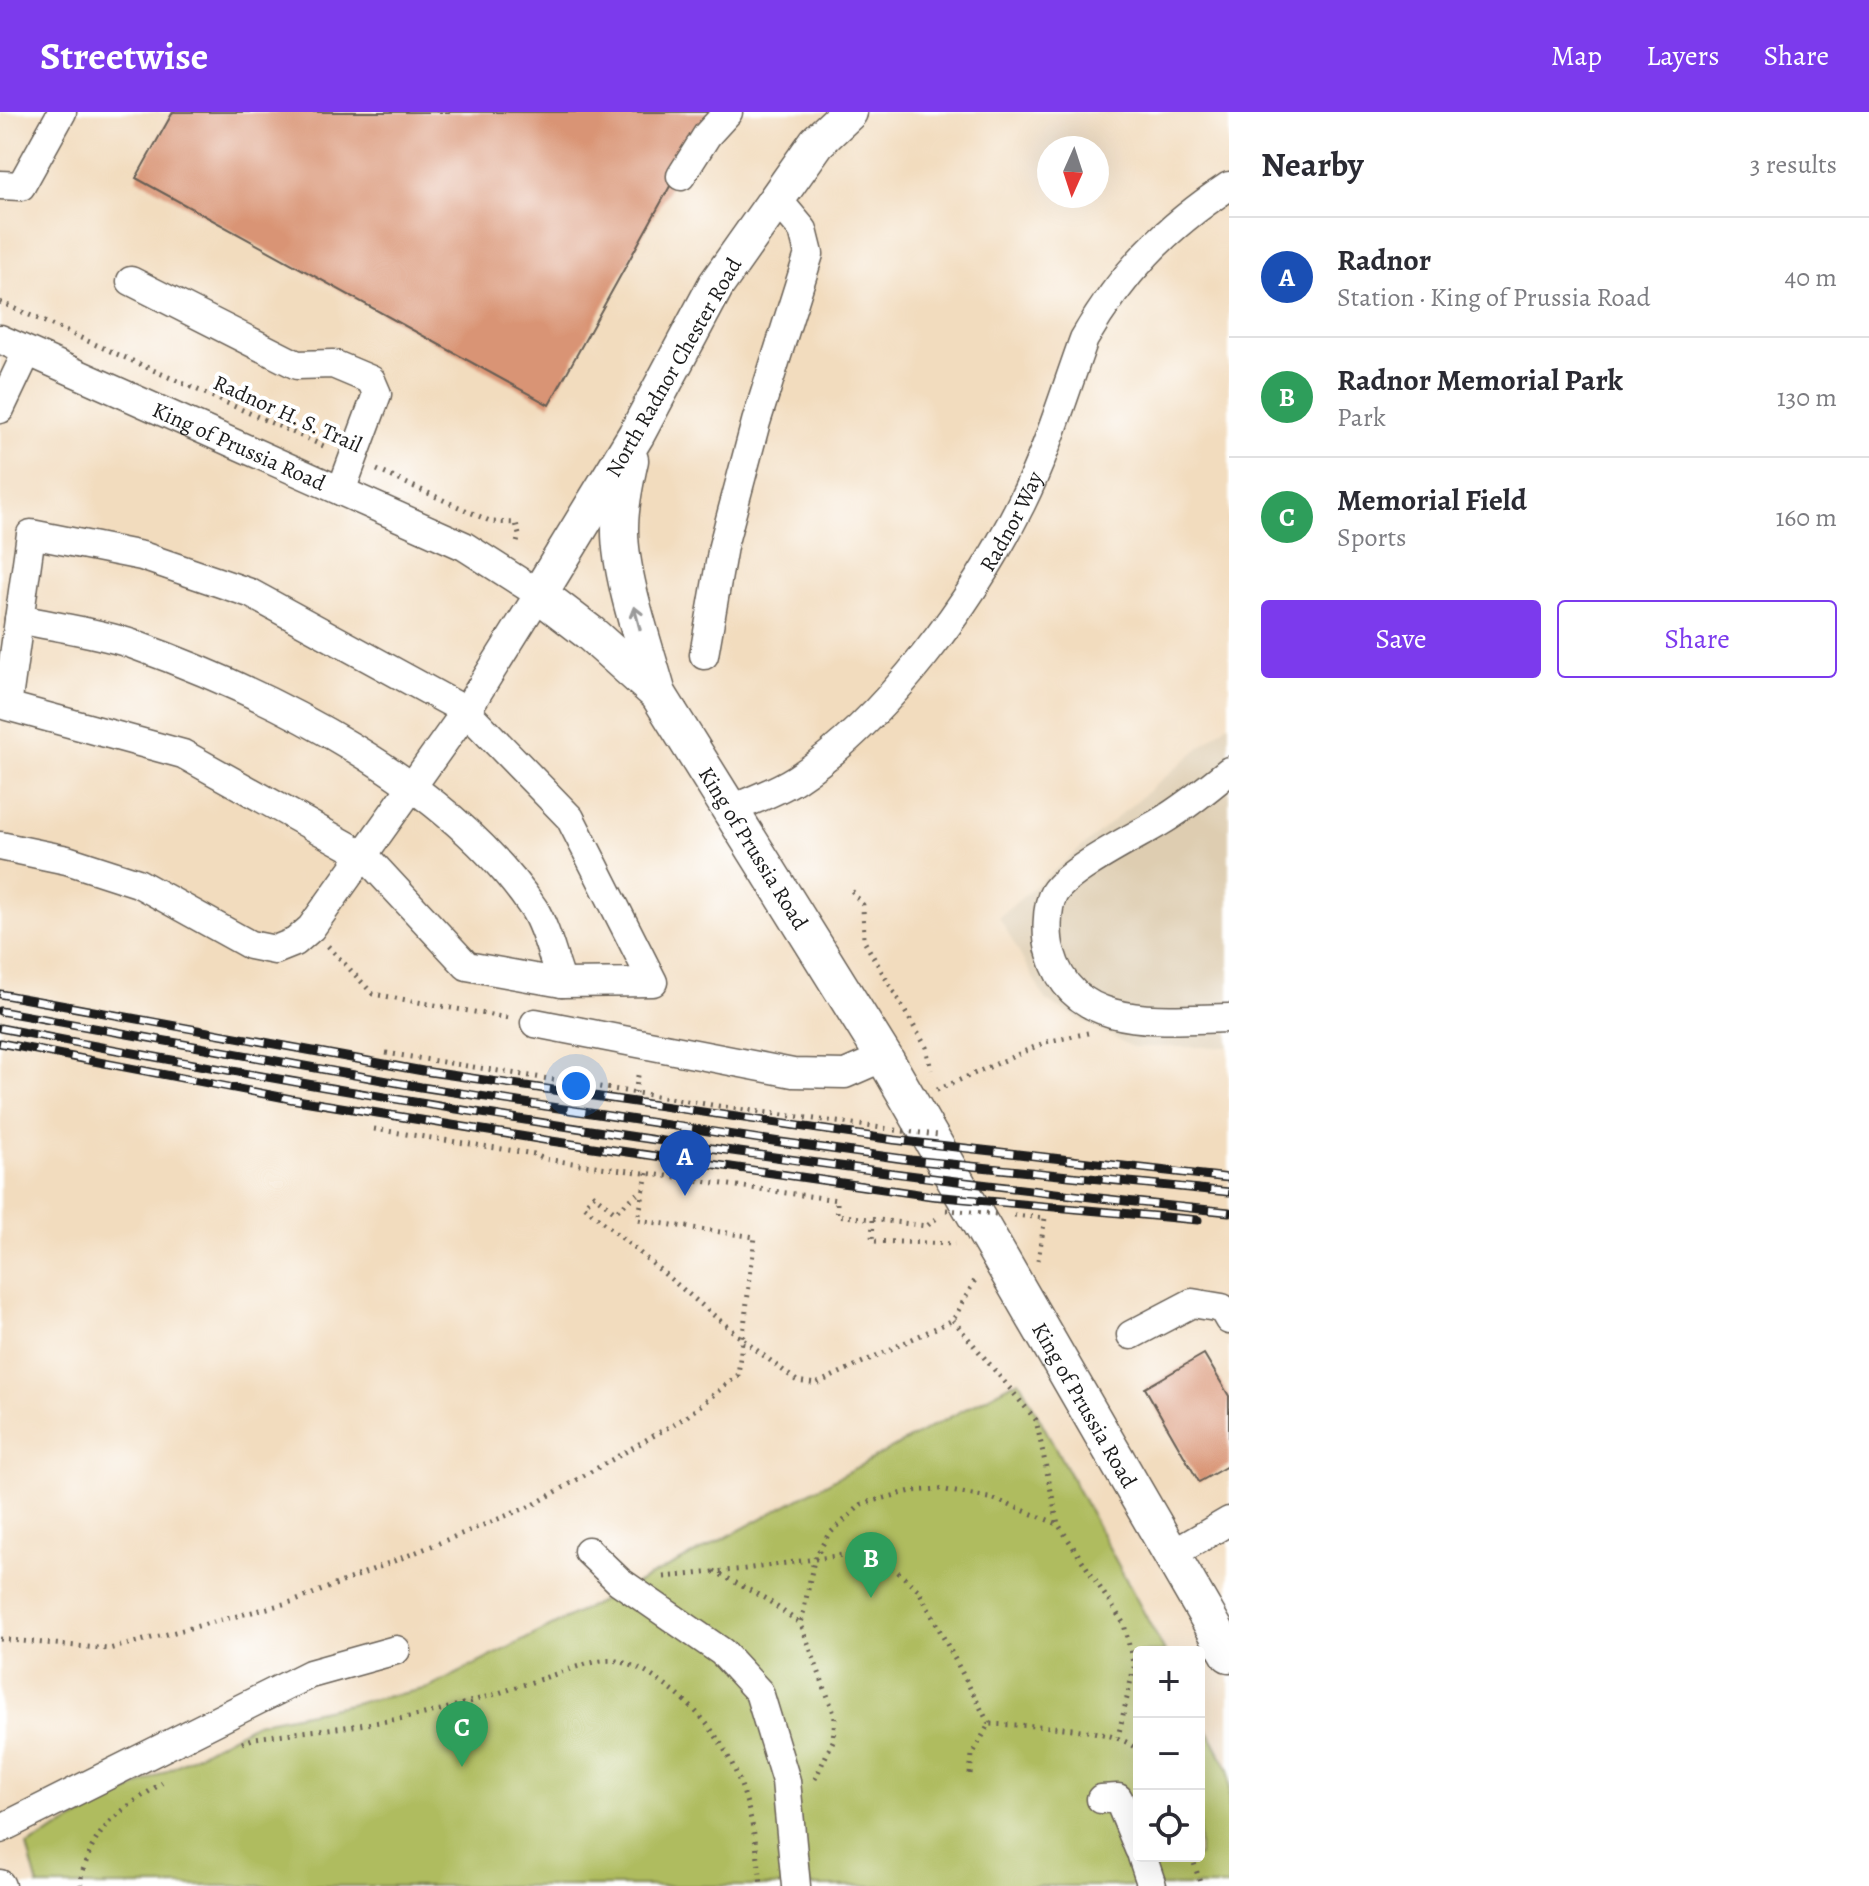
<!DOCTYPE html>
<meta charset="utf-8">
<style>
:root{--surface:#fff;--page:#f7f7f7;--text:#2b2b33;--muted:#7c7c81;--line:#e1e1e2;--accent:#7c3aed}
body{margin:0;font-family:Alegreya,serif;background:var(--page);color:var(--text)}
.controls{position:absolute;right:24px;bottom:24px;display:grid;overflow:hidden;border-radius:8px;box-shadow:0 8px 32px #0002}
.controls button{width:72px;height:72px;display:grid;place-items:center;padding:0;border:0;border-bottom:2px solid var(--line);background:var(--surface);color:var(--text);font:40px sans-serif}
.compass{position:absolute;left:1037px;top:24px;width:72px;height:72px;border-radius:50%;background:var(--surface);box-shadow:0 8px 32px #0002;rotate:183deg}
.you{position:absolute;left:576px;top:974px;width:28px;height:28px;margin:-20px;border:6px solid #fff;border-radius:50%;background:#1a73e8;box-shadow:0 0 0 12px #1a73e833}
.badge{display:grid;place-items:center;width:52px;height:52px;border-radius:50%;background:var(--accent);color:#fff;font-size:26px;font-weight:700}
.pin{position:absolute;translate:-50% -66px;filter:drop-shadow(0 2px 4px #0008)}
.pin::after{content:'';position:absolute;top:42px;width:28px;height:24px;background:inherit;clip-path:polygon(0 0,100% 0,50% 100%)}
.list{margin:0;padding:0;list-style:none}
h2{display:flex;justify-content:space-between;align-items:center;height:104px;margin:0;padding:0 32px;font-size:34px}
h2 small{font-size:26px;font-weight:400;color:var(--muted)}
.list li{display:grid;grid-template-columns:52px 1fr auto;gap:24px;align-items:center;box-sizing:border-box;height:120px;padding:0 32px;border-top:2px solid var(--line)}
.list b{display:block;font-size:30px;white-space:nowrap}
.list p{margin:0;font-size:26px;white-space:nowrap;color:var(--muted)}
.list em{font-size:26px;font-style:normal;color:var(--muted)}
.actions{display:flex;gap:16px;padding:24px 32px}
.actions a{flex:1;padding:18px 0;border:2px solid var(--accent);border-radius:8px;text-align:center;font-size:28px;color:var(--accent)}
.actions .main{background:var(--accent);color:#fff}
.icon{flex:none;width:44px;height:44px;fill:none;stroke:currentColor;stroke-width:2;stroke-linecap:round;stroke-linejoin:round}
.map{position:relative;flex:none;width:1229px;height:1774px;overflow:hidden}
header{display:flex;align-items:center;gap:48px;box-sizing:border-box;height:112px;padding:0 40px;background:var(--accent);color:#fff}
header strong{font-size:38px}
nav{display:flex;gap:44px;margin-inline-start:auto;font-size:28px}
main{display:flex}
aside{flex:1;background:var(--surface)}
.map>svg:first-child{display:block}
</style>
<header>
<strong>Streetwise</strong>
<nav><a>Map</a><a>Layers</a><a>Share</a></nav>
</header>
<main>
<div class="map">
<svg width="1229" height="1774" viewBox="0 0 1229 1774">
<rect width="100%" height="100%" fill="#fff"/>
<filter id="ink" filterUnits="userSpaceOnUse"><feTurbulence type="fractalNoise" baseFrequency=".0125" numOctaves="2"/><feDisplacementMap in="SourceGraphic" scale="16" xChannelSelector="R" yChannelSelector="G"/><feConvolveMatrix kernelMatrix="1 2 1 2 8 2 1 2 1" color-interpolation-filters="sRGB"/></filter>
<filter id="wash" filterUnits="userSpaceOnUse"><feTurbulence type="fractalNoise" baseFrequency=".006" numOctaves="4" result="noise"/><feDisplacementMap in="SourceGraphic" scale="32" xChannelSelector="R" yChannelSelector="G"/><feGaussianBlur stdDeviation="1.8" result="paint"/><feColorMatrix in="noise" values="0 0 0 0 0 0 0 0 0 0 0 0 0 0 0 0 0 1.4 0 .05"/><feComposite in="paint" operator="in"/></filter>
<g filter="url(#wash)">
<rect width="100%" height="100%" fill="#f2dcbe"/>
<path fill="#decdb1" d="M 1229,611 L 1229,935 L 1132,935 L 1046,889 L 999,805 Z"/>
<path fill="#afbc5e" stroke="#666c3d" stroke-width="2" d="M 1019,1268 L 1165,1540 L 1139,1540 L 1139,1744 L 1199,1744 L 1199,1602 L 1229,1658 L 1229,1774 L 38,1774 L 27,1734 L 256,1611 L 429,1576 L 712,1433 Z"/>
<g id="blocks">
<path fill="#d99475" d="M 173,0 L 711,0 L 549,293 L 136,66 Z
M 1204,1242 L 1229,1284 L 1229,1353 L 1199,1370 L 1145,1276 Z"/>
</g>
</g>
<g filter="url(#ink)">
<use href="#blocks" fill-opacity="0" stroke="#675f55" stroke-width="2"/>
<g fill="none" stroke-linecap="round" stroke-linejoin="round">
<defs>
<g id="minor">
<path d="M 681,64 L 707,23 L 728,0"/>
<path d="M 0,73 L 21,74 L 62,0"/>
<path d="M 131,169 L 297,253 L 333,252 L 371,268 L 377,282 L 341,379"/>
<path id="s1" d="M 0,227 L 464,434 L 539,482 L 466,599 L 311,816 L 295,830 L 275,838 L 250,833 L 138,771 L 67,748 L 0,734"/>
<path d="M 0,297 L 27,240"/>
<path d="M 31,422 L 142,444 L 250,481 L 466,599 L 570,706 L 653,870 L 562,871 L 467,854 L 364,743 L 183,642 L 7,594 Z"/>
<path d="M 19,507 C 56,515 97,520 132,532 C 271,582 450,671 534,797 C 547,818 553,848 562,871"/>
<path d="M 704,543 L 723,434 L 756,310 L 809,142 L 803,118 L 777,87"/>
<path d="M 1229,659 C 1207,677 1185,695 1160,710 C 1135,725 1068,758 1054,781 C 1046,794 1046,827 1051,841 C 1073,921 1165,907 1229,906"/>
<path id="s2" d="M 730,698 C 752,688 776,680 796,667 C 886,608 974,487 1021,392 C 1047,340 1064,282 1084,227 C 1122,161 1165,116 1229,74"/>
<path d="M 535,911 L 793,961 L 845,962 L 884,945"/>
<path d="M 1131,1223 L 1192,1191 L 1222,1196 L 1229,1208"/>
<path d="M 588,1439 L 619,1469 L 722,1540 L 759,1580 L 786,1669 L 796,1774"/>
<path d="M 1171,1443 L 1229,1409"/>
<path d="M 1101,1687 L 1118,1686 L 1139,1737"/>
<path d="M 0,1717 L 310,1562 L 396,1538"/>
<path d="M 1142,1744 L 1152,1774"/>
<path d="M 0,1772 L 1,1774"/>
</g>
<g id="major">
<path id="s3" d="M 849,0 L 817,30 L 716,173 L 636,323 L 539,482 L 590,521 L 658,582 L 884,945 L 1229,1542"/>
<path d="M 630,348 C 625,370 620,393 620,416 C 619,462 645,535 658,582"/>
</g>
</defs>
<use href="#minor" stroke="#675f55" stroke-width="31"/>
<use href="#major" stroke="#675f55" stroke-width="39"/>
<path stroke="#675f55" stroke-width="5" stroke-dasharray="2 6" stroke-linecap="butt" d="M 0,190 L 328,336
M 377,358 L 492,410 L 516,411 L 519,423 L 516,435
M 852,779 L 863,793 L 864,829 L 926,935 L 931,958
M 328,834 L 373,882 L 508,906
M 386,941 L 731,996 L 890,1017
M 937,978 L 1046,930 L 1088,921
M 635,981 L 639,958
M 374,1017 L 534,1042 L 544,1047 L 837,1088 L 837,1103 L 927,1114 L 939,1104
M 647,1061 L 644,1077 L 615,1100 L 594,1083 L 584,1094 L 742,1227 L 797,1269 L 816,1272 L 953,1208 L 975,1168
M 1014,1103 L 1045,1106 L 1038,1148
M 873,1108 L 872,1129 L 955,1132
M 953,1208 L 1036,1308 L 1058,1412
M 714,1459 L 766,1487 L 801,1512
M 664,1465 L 745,1457 L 843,1443 L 872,1444 L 897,1459 L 919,1479 L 989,1612
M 0,1527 L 109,1537 L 295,1489 L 533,1393 L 686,1305 L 738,1263 L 755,1125 L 638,1108 L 644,1077
M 242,1631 L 255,1626 C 311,1618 369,1614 424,1602 C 463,1593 502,1580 541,1567 C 560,1561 597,1545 617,1549 C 637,1553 654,1565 670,1577 C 736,1626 754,1696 761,1774
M 970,1662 L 972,1643 L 989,1612 C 1024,1614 1119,1613 1139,1640
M 815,1667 L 833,1629 L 835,1604 L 801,1512 L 814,1448 L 828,1423 L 862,1392 L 911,1379 L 940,1377 L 994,1387 L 1058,1412 L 1124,1512 L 1134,1555 L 1118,1625
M 1192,1744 L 1201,1774
M 81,1774 C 80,1765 83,1758 86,1750 C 98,1711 130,1692 162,1671"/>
<use href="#minor" stroke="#fff" stroke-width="28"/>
<use href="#major" stroke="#fff" stroke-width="36"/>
<defs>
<path id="rail" d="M 0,882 L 423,959 L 894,1028 L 1229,1066
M 0,899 L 421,975 L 780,1030 L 911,1048 L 1229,1080
M 0,916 C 406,994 817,1058 1229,1100
M 0,931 L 291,987 L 551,1029 L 932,1084 L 1198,1108"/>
</defs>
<use href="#rail" stroke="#1c1c1c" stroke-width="9"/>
<use href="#rail" stroke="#fff" stroke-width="6" stroke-dasharray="18" stroke-linecap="butt"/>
<path stroke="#675f55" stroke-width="5" stroke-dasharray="2 6" stroke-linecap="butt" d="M 895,1018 L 938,1023
M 946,1098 L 997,1102"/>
</g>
<defs><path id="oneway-shaft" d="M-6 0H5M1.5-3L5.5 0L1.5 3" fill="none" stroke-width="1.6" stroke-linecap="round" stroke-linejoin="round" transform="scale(2)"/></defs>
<use stroke="#999" href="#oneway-shaft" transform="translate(637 506) rotate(-105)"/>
</g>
<g text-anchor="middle" stroke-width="8" stroke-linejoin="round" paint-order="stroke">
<g font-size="22" fill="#1c1c1c" stroke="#fff">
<text transform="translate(673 255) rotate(-60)" y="8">North Radnor Chester Road</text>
<text transform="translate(288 301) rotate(24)" y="8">Radnor H. S. Trail</text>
<text dy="8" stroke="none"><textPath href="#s1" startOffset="262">King of Prussia Road</textPath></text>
<text dy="8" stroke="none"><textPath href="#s2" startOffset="412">Radnor Way</textPath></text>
<text dy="8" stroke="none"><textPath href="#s3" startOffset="912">King of Prussia Road</textPath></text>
<text dy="8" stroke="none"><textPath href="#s3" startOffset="1560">King of Prussia Road</textPath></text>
</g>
</g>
</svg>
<div class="controls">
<button>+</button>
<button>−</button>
<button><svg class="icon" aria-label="locate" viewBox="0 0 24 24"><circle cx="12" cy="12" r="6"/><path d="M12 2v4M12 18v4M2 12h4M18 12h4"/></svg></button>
</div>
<svg class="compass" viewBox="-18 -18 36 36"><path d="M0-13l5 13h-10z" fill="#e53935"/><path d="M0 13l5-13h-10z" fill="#7c7c81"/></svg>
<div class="you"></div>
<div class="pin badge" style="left:685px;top:1084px;background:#1a4fb4">A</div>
<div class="pin badge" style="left:871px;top:1486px;background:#2e9e5b">B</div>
<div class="pin badge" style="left:462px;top:1655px;background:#2e9e5b">C</div>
</div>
<aside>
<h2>Nearby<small>3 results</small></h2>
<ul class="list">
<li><span class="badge" style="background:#1a4fb4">A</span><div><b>Radnor</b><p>Station · King of Prussia Road</p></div><em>40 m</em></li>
<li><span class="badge" style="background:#2e9e5b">B</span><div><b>Radnor Memorial Park</b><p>Park</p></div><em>130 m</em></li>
<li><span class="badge" style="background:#2e9e5b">C</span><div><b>Memorial Field</b><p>Sports</p></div><em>160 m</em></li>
</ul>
<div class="actions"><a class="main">Save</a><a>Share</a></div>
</aside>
</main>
